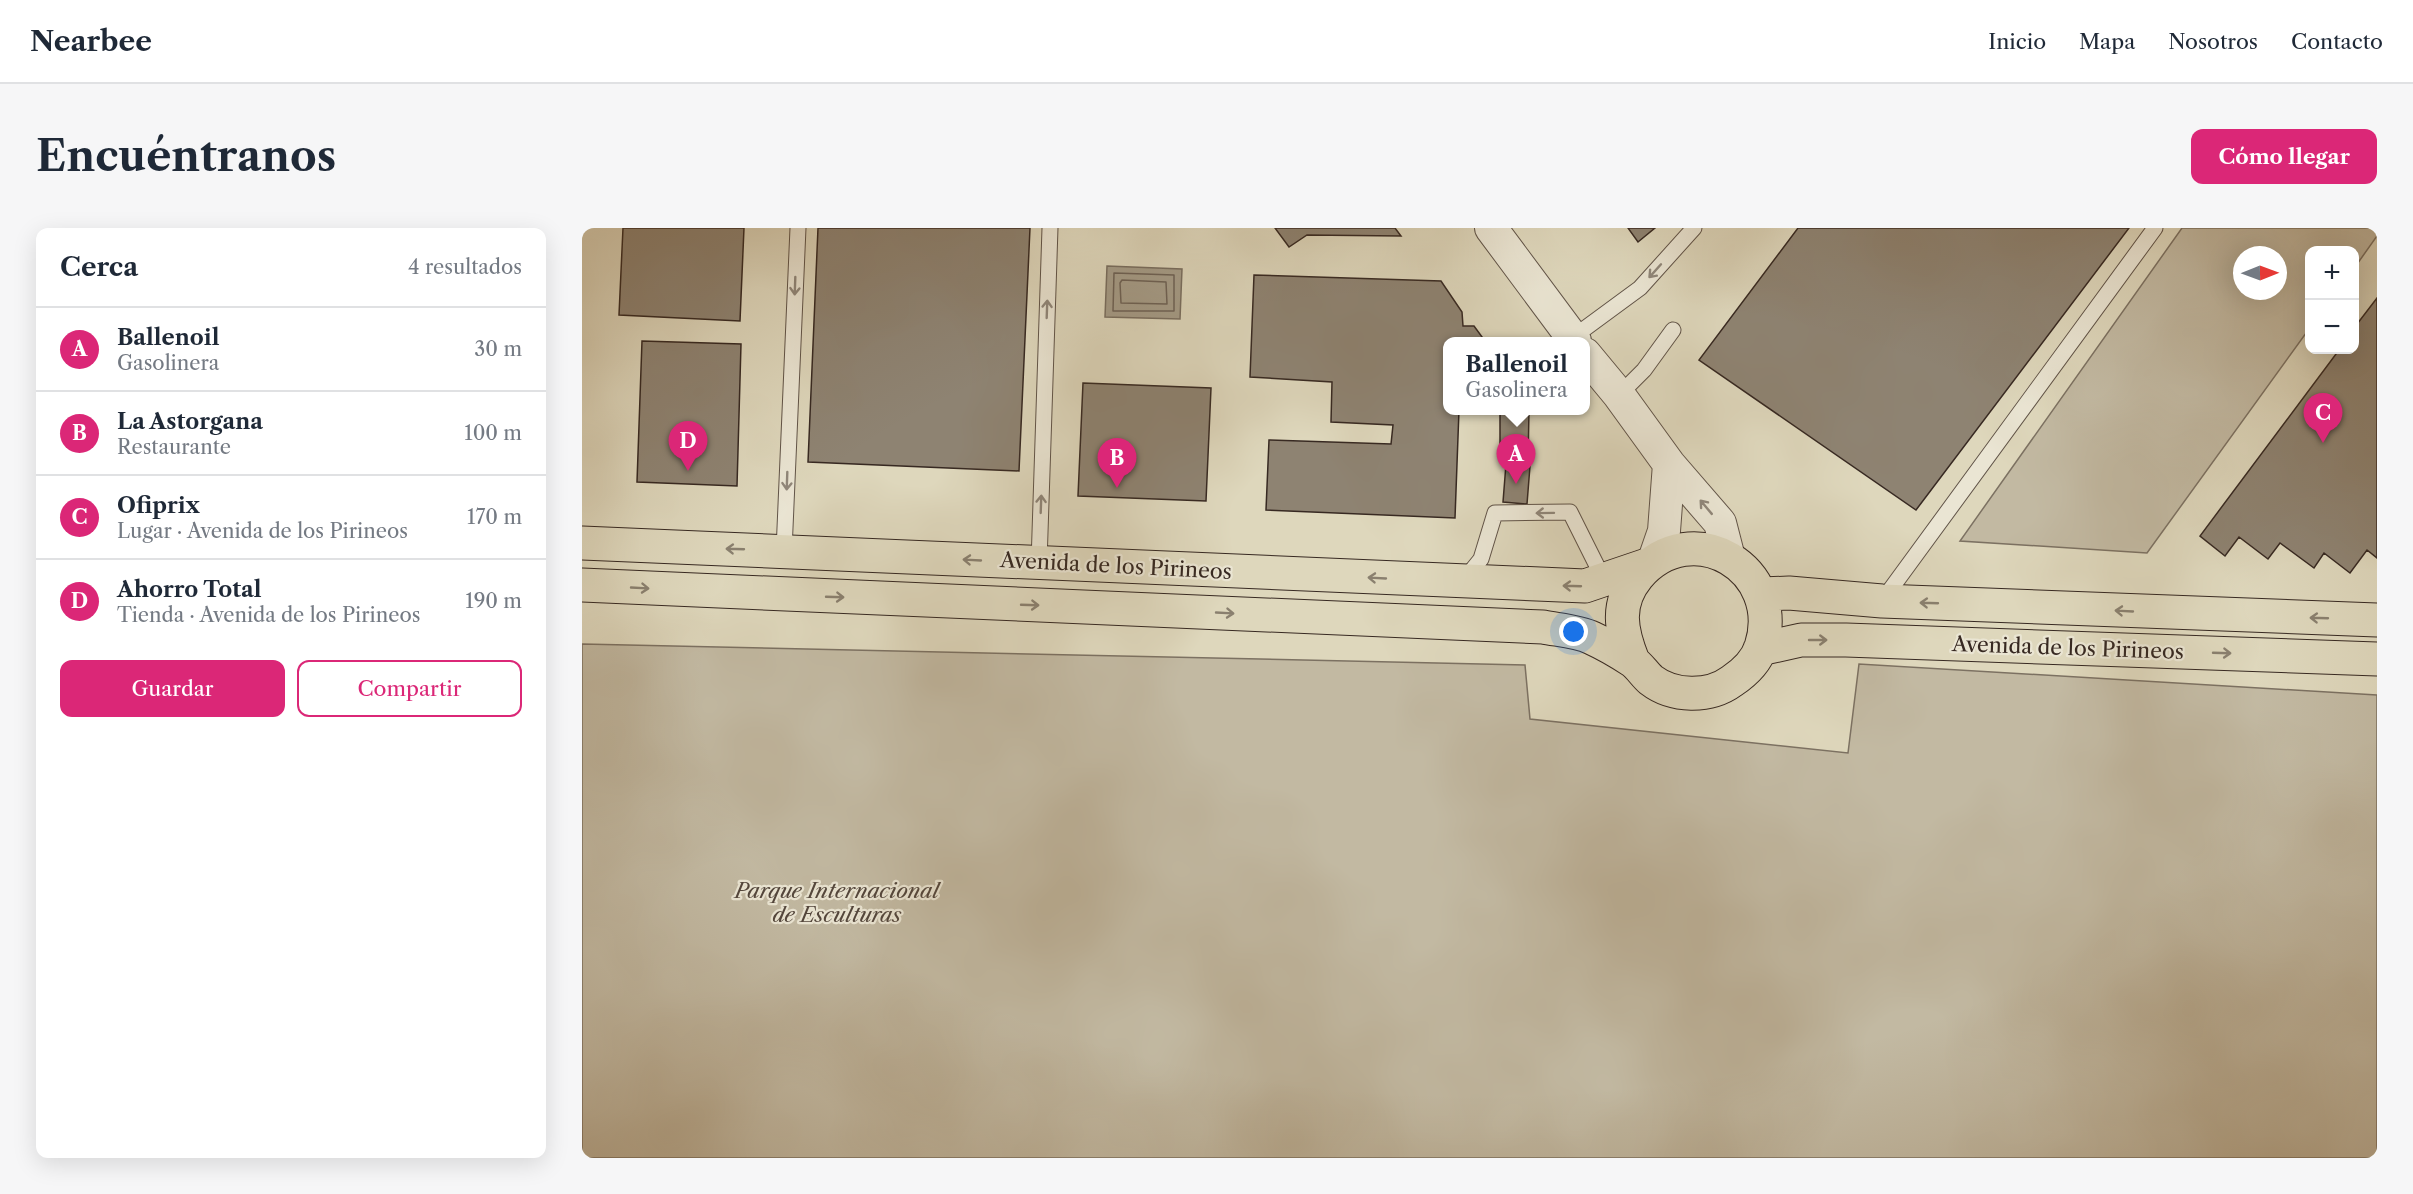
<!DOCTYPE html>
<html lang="es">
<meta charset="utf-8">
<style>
:root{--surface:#fff;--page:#f6f6f7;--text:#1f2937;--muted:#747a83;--line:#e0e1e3;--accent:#db2777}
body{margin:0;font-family:"Libre Caslon Text",serif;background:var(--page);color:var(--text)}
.controls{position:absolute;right:18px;top:18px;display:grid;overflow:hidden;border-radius:12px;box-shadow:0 6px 24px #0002}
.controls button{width:54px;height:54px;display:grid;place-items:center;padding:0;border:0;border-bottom:2px solid var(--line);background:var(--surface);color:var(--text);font:30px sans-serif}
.compass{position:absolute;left:1651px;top:18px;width:54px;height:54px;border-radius:50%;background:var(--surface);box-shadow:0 6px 24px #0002;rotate:89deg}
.you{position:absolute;left:992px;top:404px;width:21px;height:21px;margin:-15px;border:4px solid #fff;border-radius:50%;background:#1a73e8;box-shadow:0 0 0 9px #1a73e833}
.badge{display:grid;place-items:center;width:39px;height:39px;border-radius:50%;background:var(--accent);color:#fff;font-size:20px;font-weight:700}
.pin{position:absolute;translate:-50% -50px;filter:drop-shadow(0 2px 3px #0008)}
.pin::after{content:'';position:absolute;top:32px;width:21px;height:18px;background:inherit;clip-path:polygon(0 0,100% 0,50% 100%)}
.popup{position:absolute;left:861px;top:109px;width:147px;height:78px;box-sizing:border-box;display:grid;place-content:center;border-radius:12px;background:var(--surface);filter:drop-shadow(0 2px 4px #0005);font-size:20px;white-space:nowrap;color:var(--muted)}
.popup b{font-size:22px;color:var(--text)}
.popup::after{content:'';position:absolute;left:50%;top:100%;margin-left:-12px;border:12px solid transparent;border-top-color:var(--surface)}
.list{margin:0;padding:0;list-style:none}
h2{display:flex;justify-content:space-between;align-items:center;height:78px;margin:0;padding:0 24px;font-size:26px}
h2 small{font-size:20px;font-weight:400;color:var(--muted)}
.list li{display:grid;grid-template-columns:39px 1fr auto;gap:18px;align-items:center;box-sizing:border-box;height:84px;padding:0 24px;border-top:2px solid var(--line)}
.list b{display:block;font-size:22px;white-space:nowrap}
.list p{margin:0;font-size:20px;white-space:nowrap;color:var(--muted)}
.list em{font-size:20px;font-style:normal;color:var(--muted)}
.actions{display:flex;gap:12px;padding:18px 24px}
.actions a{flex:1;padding:14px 0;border:2px solid var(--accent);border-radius:12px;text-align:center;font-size:21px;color:var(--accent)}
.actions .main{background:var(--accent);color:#fff}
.map{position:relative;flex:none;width:1795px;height:930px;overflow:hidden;border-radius:12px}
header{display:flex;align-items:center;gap:36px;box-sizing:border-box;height:84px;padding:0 30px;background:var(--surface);border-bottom:2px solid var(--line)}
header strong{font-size:28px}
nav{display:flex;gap:33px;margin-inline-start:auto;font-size:21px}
.intro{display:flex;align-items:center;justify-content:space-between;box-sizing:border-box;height:144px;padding:0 36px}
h1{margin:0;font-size:42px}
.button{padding:15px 27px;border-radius:12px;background:var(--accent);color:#fff;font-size:21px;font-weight:700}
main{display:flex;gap:36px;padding:0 36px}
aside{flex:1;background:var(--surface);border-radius:12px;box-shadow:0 6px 24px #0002}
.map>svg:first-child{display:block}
</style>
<header>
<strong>Nearbee</strong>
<nav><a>Inicio</a><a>Mapa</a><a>Nosotros</a><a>Contacto</a></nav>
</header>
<div class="intro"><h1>Encuéntranos</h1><a class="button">Cómo llegar</a></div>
<main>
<aside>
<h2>Cerca<small>4 resultados</small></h2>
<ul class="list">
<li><span class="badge">A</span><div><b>Ballenoil</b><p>Gasolinera</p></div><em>30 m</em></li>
<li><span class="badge">B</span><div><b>La Astorgana</b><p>Restaurante</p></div><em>100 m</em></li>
<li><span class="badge">C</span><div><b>Ofiprix</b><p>Lugar · Avenida de los Pirineos</p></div><em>170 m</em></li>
<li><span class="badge">D</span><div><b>Ahorro Total</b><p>Tienda · Avenida de los Pirineos</p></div><em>190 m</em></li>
</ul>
<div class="actions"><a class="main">Guardar</a><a>Compartir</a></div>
</aside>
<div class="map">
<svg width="1795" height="930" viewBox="0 0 1795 930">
<rect width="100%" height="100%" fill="#ded7bc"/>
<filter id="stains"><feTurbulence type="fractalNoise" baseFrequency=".00333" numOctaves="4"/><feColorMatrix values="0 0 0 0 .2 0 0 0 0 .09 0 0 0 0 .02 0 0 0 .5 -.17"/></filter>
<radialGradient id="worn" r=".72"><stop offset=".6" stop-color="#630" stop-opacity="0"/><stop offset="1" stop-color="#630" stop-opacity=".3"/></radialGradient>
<path fill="#c2b9a2" stroke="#7c7162" stroke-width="1.5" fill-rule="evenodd" d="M 1600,0 L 1795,0 L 1795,8 L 1773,39 L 1772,22 L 1728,22 L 1727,101 L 1565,325 L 1378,313 ZM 1660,27 L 1696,27 L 1696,63 L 1660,63 Z
M 0,416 L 943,437 L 948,491 L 1266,525 L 1277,436 L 1795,467 L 1795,930 L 0,930 Z"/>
<path fill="#a59c88" stroke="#796e5f" stroke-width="1.5" d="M 525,38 L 600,41 L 598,91 L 523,89 Z"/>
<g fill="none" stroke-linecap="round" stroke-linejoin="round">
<path stroke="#6e6255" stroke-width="1.5" d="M 532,45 L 592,47 L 592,83 L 531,83 Z
M 540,52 L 584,54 L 585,76 L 539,75 L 538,55 Z"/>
</g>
<path fill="#8e8372" stroke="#372922" stroke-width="1.5" d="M 41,0 L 162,0 L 158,93 L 37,87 Z
M 236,0 L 448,0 L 437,243 L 226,234 Z
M 693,0 L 813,0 L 819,8 L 725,7 L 707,19 Z
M 1046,0 L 1073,0 L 1056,14 Z
M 1216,0 L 1547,0 L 1334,282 L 1117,132 Z
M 672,47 L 859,53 L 880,84 L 881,98 L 892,98 L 903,113 L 865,113 L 865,182 L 877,182 L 873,290 L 684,282 L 687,212 L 809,216 L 811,197 L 749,194 L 750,154 L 668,149 Z
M 1795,70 L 1795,330 L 1785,322 L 1768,345 L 1742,325 L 1732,340 L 1698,315 L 1686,331 L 1657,309 L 1643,328 L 1618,308 L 1757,122 L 1772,122 L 1772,100 Z
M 60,113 L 159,116 L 155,258 L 55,254 Z
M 501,155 L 629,160 L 624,273 L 496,268 Z
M 918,182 L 947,182 L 946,234 L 918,234 Z
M 924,236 L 948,238 L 945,276 L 921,274 Z"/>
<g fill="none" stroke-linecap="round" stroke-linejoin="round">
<defs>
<path id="lane" d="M 990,110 L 1058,60 L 1112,0
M 1037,167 L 1062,142 L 1091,102
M 202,323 L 216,0
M 457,335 L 468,0
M 882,352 L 899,331 L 913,285 L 988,284 L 1022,352
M 1300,373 L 1573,0"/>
<path id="street" d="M 909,0 L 993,113
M 1003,126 L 1037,167 L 1087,236 L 1138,295 L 1147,330
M 1072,332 L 1082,303 L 1087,236"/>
<path id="primary" d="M 0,315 L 1003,358 L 1065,337
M 0,357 L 961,399 C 976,402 996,403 1010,410 C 1023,416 1037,424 1049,432 C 1057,437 1062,446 1069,452 C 1091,469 1127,470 1150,453 C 1162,445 1174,434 1179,419 C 1204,341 1110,285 1056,348 C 1033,376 1039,403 1051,433
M 1179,366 L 1207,365 L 1300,373 L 1795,392
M 1178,421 L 1219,412 L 1264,412 L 1795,431"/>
</defs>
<use href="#lane" stroke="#615448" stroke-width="17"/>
<use href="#street" stroke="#615448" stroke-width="34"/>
<use href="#primary" stroke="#372922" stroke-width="35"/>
<use href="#lane" stroke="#eae5d3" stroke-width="15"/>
<use href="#street" stroke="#eae5d3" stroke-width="32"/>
<use href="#primary" stroke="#ded7bc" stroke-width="33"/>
</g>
<defs><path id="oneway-shaft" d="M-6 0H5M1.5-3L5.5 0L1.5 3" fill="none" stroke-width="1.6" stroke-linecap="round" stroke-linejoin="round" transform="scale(1.5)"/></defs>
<g stroke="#90877a">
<use href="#oneway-shaft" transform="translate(1073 43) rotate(132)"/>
<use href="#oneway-shaft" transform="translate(213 58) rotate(92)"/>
<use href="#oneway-shaft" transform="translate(465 81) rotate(-88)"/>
<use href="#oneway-shaft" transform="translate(205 253) rotate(92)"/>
<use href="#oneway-shaft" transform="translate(459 276) rotate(-88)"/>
<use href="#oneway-shaft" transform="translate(1124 279) rotate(-130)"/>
<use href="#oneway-shaft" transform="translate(963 285) rotate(179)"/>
</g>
<g stroke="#8a806f">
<use href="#oneway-shaft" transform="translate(153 321) rotate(-178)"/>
<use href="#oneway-shaft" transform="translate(390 332) rotate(-177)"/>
<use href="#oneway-shaft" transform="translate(795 350) rotate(-177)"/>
<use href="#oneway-shaft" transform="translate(990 358) rotate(-178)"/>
<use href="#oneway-shaft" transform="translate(58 360) rotate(3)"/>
<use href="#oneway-shaft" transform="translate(253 369) rotate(2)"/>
<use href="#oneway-shaft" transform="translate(1347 375) rotate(-178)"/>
<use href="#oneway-shaft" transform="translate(448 377) rotate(2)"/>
<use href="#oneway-shaft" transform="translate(1542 383) rotate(-177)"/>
<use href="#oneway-shaft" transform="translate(643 385) rotate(3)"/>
<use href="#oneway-shaft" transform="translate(1737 390) rotate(-178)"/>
<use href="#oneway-shaft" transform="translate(1236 412)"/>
<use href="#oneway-shaft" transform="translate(1640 425) rotate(2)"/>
</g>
<g text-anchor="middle" stroke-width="4.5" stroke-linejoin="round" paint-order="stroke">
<g font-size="21" fill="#372922" stroke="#eae5d3">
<text transform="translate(534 338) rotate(3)" y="7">Avenida de los Pirineos</text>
<text transform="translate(1486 420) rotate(2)" y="7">Avenida de los Pirineos</text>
</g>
<g font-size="21" font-style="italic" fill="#53463c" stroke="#eae5d3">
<text x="255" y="670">Parque Internacional<tspan x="255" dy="24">de Esculturas</tspan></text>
</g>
</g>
<rect width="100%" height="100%" filter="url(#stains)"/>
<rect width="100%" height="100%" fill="url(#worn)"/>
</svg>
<div class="controls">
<button>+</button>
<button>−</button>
</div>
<svg class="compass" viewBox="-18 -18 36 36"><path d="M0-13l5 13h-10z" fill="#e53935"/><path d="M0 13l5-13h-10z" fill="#747a83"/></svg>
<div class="you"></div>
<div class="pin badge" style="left:934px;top:256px">A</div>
<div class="popup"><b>Ballenoil</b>Gasolinera</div>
<div class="pin badge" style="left:535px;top:260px">B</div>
<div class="pin badge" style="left:1741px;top:215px">C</div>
<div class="pin badge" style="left:106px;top:243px">D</div>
</div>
</main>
